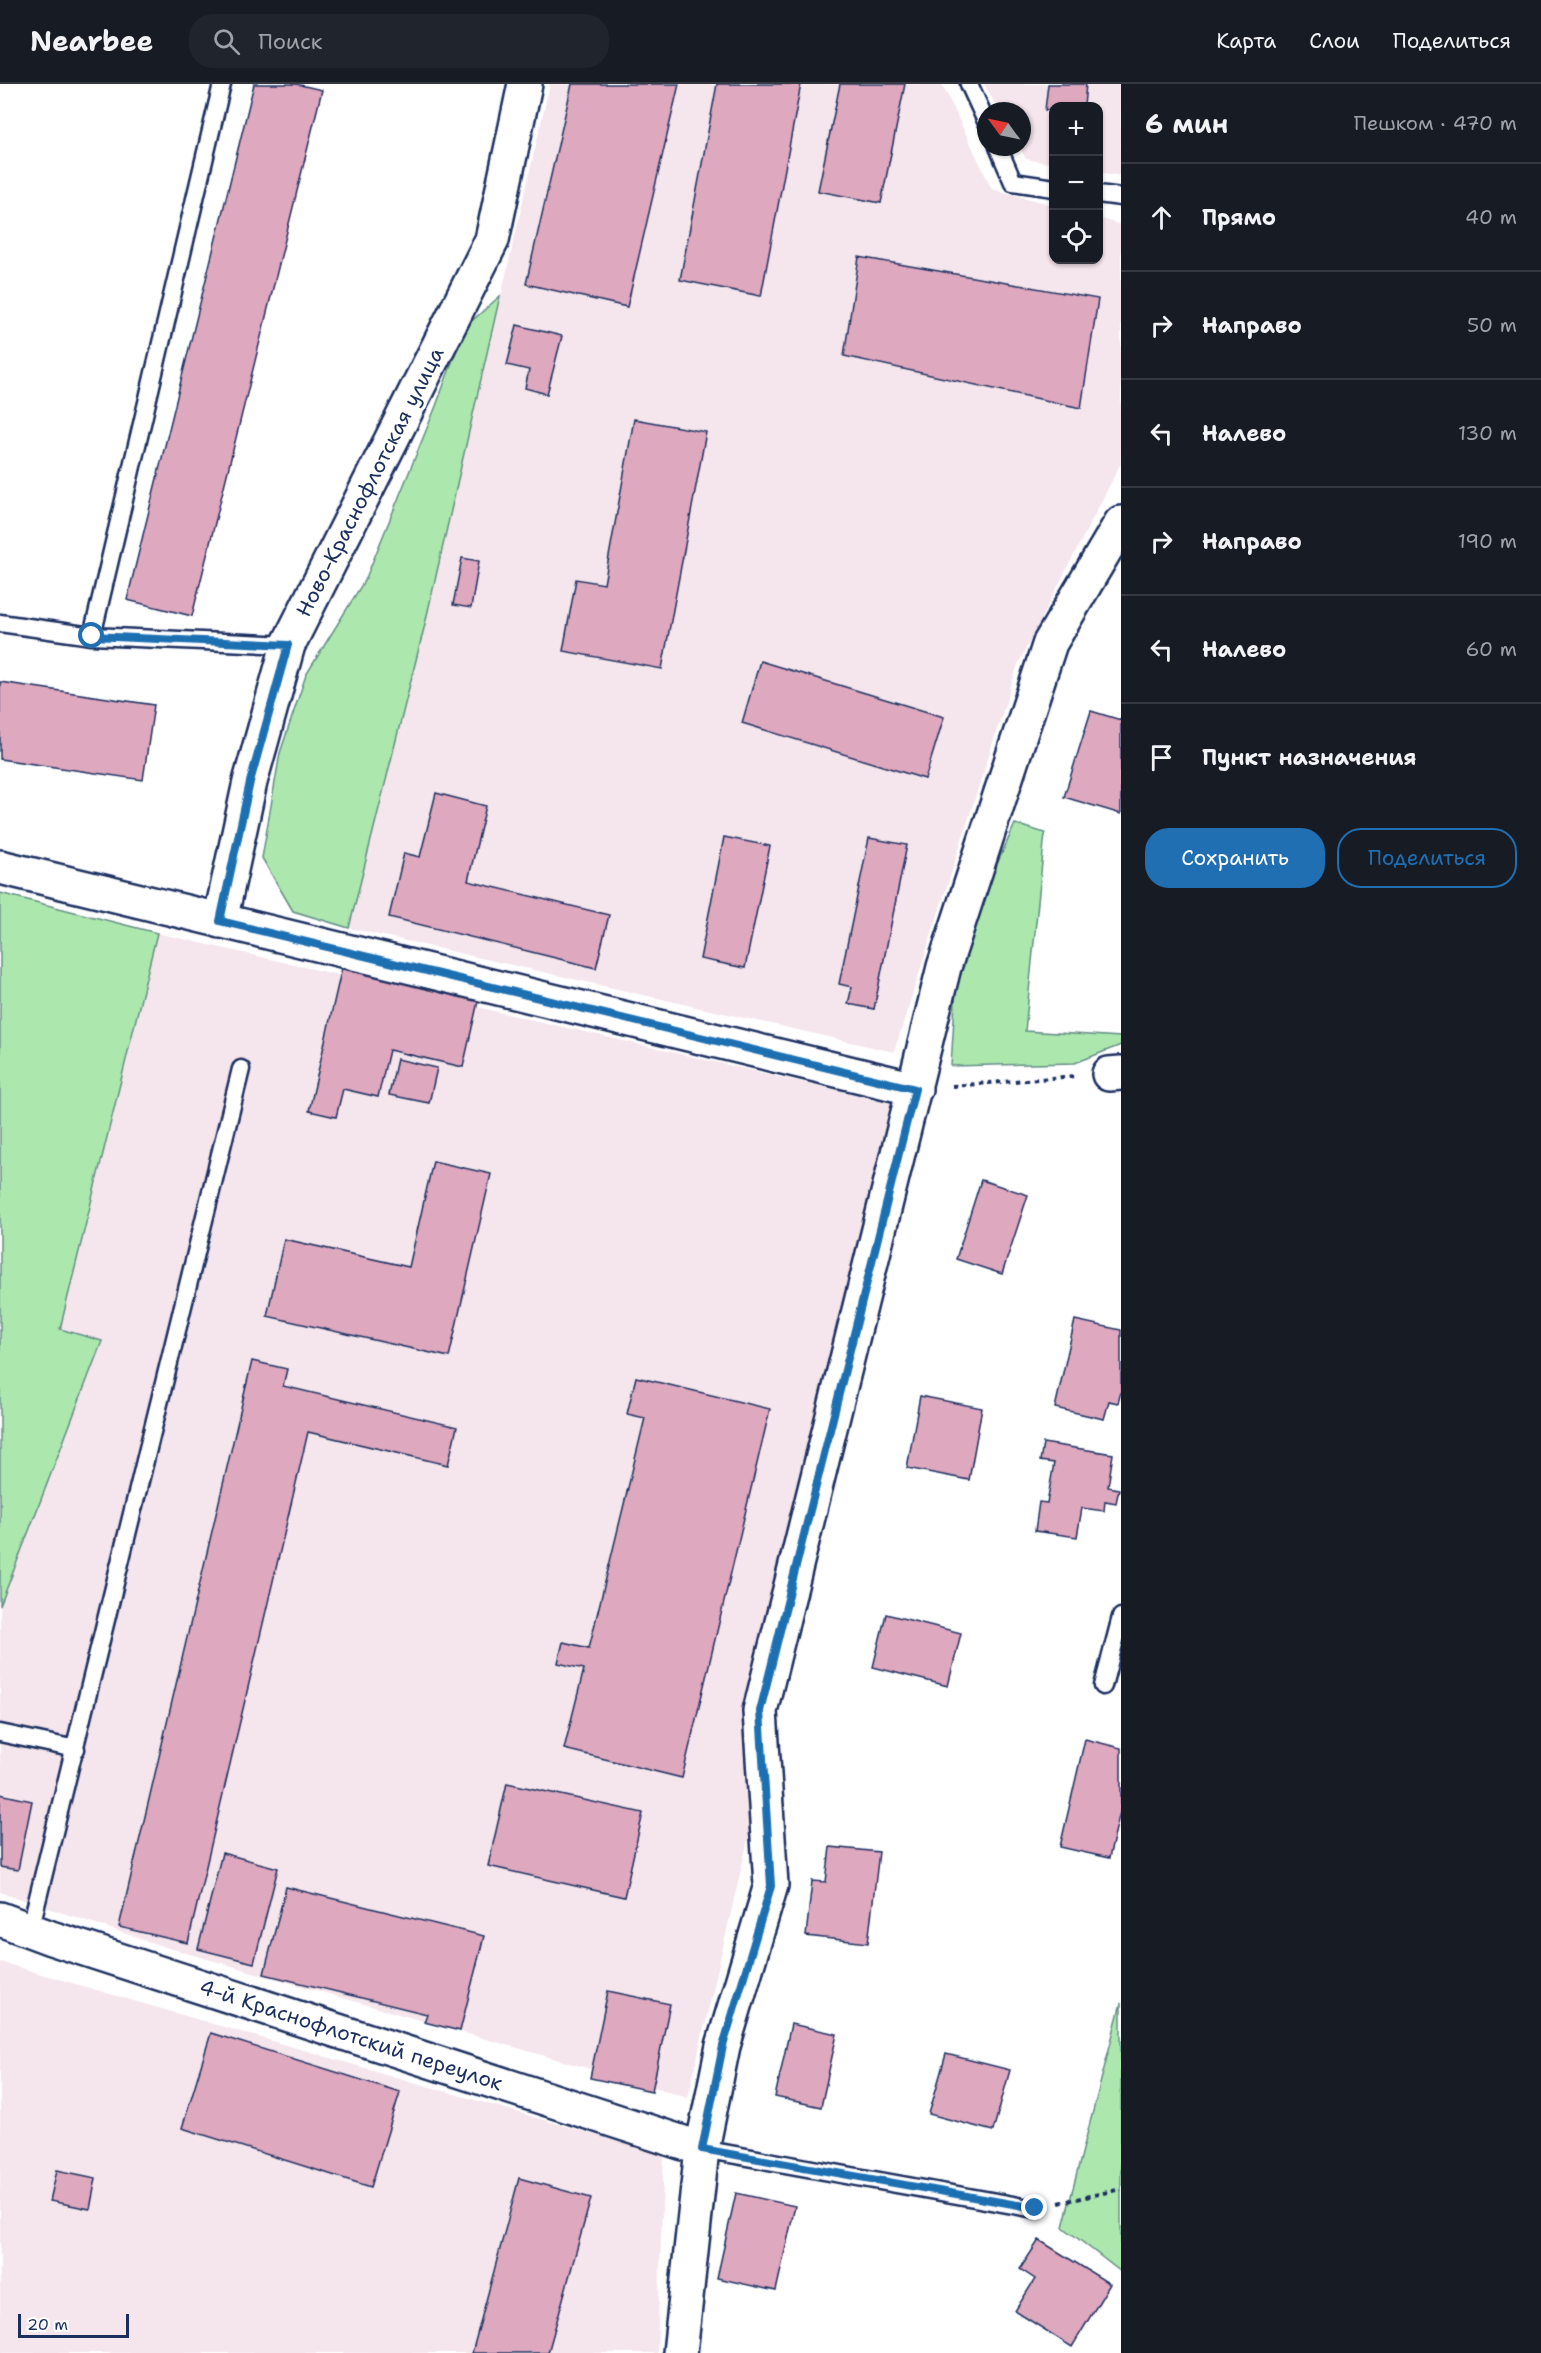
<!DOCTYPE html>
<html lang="ru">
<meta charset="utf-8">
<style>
:root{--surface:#171b24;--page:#20242c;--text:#f1f3f6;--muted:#9ea1a6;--line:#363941;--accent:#1f6fb2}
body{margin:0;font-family:"Shantell Sans",sans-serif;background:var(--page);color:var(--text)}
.controls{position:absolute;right:18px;top:18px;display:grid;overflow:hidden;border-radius:12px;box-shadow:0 2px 4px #0004}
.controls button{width:54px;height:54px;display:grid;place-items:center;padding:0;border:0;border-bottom:2px solid var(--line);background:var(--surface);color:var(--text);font:30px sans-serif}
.compass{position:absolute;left:977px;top:18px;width:54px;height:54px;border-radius:50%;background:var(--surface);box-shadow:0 2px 4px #0004;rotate:303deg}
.scale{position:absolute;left:18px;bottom:15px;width:111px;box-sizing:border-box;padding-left:6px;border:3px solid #1b2f5e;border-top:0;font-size:16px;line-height:21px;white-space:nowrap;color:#1b2f5e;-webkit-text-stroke:4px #fff;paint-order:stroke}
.stop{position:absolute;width:18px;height:18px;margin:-14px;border:4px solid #1f6fb2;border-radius:50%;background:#fff}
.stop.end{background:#1f6fb2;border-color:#fff;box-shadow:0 2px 6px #0008}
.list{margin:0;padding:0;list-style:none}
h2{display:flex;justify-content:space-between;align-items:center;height:78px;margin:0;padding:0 24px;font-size:26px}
h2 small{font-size:20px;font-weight:400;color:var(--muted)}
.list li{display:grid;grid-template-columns:39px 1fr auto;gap:18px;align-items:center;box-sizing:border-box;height:108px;padding:0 24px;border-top:2px solid var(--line)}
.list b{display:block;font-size:22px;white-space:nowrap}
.list em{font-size:20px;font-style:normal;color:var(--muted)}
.actions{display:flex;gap:12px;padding:18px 24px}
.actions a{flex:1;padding:14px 0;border:2px solid var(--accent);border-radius:24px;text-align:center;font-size:21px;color:var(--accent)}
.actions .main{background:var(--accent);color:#fff}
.icon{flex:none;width:33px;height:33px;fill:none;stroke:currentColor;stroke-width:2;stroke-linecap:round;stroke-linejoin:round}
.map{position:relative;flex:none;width:1121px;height:2269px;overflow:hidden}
header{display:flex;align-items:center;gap:36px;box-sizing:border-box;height:84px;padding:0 30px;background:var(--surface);border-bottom:2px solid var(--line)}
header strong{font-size:28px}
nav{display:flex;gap:33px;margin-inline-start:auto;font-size:21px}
.search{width:420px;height:54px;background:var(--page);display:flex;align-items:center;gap:15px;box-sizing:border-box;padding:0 21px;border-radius:24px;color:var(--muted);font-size:22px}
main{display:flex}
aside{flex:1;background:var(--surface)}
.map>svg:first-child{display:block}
</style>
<header>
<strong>Nearbee</strong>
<div class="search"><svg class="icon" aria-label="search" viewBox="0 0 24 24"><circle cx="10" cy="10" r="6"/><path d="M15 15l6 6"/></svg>Поиск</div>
<nav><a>Карта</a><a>Слои</a><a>Поделиться</a></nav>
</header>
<main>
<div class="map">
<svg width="1121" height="2269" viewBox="0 0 1121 2269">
<rect width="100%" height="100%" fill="#fff"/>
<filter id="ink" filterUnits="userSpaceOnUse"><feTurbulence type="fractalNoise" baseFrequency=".0167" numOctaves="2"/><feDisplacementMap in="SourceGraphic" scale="12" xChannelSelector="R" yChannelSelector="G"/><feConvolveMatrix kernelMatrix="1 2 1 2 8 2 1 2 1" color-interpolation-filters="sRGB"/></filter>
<g filter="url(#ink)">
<path fill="#f5e5ec" d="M 550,0 L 942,0 L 992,105 L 1053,121 L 1054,176 L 1098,176 L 1099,134 L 1121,141 L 1121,379 L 1018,580 L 894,968 L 349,844 L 425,540 Z
M 984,0 L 1121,0 L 1121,92 L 1099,88 L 1098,22 L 1054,22 L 1053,80 L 1026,75 L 1020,63 L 1022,63 L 1022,27 L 999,27 Z
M 157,849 L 892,1019 L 745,1625 L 752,1738 L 688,2013 L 162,1862 L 0,1808 L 0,1522 L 102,1257 L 60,1245 Z
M 0,1878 L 664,2071 L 657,2269 L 0,2269 Z"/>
<path fill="#ace8ad" stroke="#648c86" stroke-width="1.5" d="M 500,212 L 425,540 L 349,844 L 293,827 L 262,774 L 280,669 L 306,591 L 366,494 L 436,322 L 465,243 Z
M 1015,740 L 1045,749 L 1025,947 L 1121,953 L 1121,961 L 1075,979 L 951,982 L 956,902 L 990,796 Z
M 0,809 L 157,849 L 60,1245 L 102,1257 L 0,1522 Z
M 1121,1919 L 1121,2188 L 1063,2143 Z"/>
<path fill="#dea8bf" stroke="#1b2f5e" stroke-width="1.5" d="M 254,0 L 296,0 L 322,6 L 192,532 L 127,516 Z
M 572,0 L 679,0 L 627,223 L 526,200 Z
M 717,0 L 801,0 L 761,212 L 680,196 Z
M 840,0 L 905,0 L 881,119 L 818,107 Z
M 1048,0 L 1086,0 L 1084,22 L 1054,22 L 1054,27 L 1045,26 Z
M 859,173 L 1098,215 L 1081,324 L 844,272 Z
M 517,241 L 562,252 L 547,310 L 525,304 L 529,286 L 507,281 Z
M 634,335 L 706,348 L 662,585 L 563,567 L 576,495 L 604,500 Z
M 462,474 L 479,477 L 471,524 L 453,521 Z
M 760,577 L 944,633 L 925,695 L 742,639 Z
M 0,598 L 154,621 L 143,696 L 0,675 Z
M 1091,627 L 1121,636 L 1121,730 L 1064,713 Z
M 436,709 L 486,722 L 468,797 L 609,831 L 596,884 L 389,833 L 404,769 L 420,773 Z
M 724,753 L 770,762 L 745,884 L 700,875 Z
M 869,754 L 907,761 L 874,925 L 848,920 L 852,903 L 839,900 Z
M 342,883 L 479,913 L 463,983 L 389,966 L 378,1013 L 343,1005 L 336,1033 L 309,1027 Z
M 397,975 L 437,984 L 429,1019 L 389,1011 Z
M 433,1077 L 491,1090 L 449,1273 L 267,1232 L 284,1155 L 409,1183 Z
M 981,1096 L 1028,1111 L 1002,1190 L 956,1175 Z
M 1075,1236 L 1121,1246 L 1121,1308 L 1118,1319 L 1109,1317 L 1104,1335 L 1055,1324 Z
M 252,1277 L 287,1285 L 283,1302 L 457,1343 L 448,1381 L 308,1348 L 188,1859 L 119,1843 Z
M 636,1293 L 770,1325 L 682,1694 L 564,1665 L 584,1585 L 558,1579 L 563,1558 L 589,1564 L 645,1334 L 627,1330 Z
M 920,1312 L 982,1324 L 969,1396 L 907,1384 Z
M 1043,1359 L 1113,1370 L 1108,1403 L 1119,1405 L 1116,1419 L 1105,1417 L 1104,1427 L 1082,1424 L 1077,1453 L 1035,1447 L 1039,1418 L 1047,1419 L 1054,1379 L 1040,1377 Z
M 886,1530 L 961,1549 L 948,1602 L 873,1583 Z
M 1085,1655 L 1121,1664 L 1121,1724 L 1109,1774 L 1060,1763 Z
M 507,1699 L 643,1729 L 624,1813 L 488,1782 Z
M 0,1710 L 32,1717 L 18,1786 L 0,1783 Z
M 830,1763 L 879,1768 L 868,1859 L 806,1852 L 812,1797 L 826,1798 Z
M 222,1769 L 278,1784 L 254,1879 L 198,1865 Z
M 286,1803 L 484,1852 L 460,1947 L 424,1938 L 427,1930 L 264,1890 Z
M 608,1907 L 670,1920 L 652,2007 L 590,1994 Z
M 791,1940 L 837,1950 L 821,2023 L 775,2013 Z
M 211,1949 L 400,2008 L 371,2103 L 182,2044 Z
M 946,1970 L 1010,1986 L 993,2047 L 929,2030 Z
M 57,2086 L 96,2094 L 90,2125 L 50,2117 Z
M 519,2094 L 591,2114 L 548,2269 L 472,2269 Z
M 736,2109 L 795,2122 L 776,2207 L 717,2194 Z
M 1039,2156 L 1110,2200 L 1072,2263 L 1015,2227 L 1035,2195 L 1020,2185 Z"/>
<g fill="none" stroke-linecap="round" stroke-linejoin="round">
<defs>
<path id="lane" d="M 969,0 L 986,37
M 998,63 L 1013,98 L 1054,104
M 1098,110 L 1121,113
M 0,539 L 92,552 L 288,561
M 92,552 L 222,0
M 1103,1602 L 1121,1533
M 0,1649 L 76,1665
M 30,1846 L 241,985
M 702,2065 L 1035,2125"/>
<path id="street" d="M 0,783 L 915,1005
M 220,837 L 250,698 L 288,561 L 492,156 L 525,0
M 1109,990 L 1121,989
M 0,1835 L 51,1854 L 702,2065
M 680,2269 L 702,2065 L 723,1962 L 771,1801 L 760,1627 L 944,883 L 1050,559 L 1121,439"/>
</defs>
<use href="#lane" stroke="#1b2f5e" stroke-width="21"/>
<use href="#street" stroke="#1b2f5e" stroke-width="38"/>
<path stroke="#1b2f5e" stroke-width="4" stroke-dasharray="4.5 4.5" stroke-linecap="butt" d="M 952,1002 L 1076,992
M 1059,2119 L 1121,2105"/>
<use href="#lane" stroke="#fff" stroke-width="16"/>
<use href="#street" stroke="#fff" stroke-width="33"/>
</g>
</g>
<g fill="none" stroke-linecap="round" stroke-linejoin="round" filter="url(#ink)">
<path stroke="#1f6fb2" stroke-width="8" d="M 92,552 L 288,561 L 250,698 L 220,837 L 915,1005 L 760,1627 L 771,1802 L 723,1962 L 702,2065 L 1035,2124"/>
</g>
<g text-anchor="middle" stroke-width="6" stroke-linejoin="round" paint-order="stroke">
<g font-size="21" fill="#1b2f5e" stroke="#fff">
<text transform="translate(370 398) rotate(-63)" y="7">Ново-Краснофлотская улица</text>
<text transform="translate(351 1951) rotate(18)" y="7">4-й Краснофлотский переулок</text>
</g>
</g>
</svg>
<div class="controls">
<button>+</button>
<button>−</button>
<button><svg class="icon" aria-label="locate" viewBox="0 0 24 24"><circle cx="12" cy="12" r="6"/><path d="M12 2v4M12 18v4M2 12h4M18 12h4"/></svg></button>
</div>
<svg class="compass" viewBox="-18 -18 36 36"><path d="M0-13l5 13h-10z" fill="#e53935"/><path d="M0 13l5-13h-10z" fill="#9ea1a6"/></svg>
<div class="scale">20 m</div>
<div class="stop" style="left:92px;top:552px"></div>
<div class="stop end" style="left:1035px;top:2124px"></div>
</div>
<aside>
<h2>6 мин<small>Пешком · 470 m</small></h2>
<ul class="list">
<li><svg class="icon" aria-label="ahead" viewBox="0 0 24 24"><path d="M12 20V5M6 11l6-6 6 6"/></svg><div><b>Прямо</b></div><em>40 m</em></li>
<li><svg class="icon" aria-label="right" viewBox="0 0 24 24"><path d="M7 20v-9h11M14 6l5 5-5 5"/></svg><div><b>Направо</b></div><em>50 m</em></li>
<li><svg class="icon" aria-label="left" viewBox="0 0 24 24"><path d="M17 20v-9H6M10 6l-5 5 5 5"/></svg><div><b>Налево</b></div><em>130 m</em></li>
<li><svg class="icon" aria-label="right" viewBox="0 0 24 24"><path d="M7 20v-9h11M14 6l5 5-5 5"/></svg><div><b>Направо</b></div><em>190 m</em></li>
<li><svg class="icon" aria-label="left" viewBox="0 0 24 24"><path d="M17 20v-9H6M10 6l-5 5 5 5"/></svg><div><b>Налево</b></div><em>60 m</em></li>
<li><svg class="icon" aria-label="arrive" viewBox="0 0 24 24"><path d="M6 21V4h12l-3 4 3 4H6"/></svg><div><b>Пункт назначения</b></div></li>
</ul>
<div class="actions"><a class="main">Сохранить</a><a>Поделиться</a></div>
</aside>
</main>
